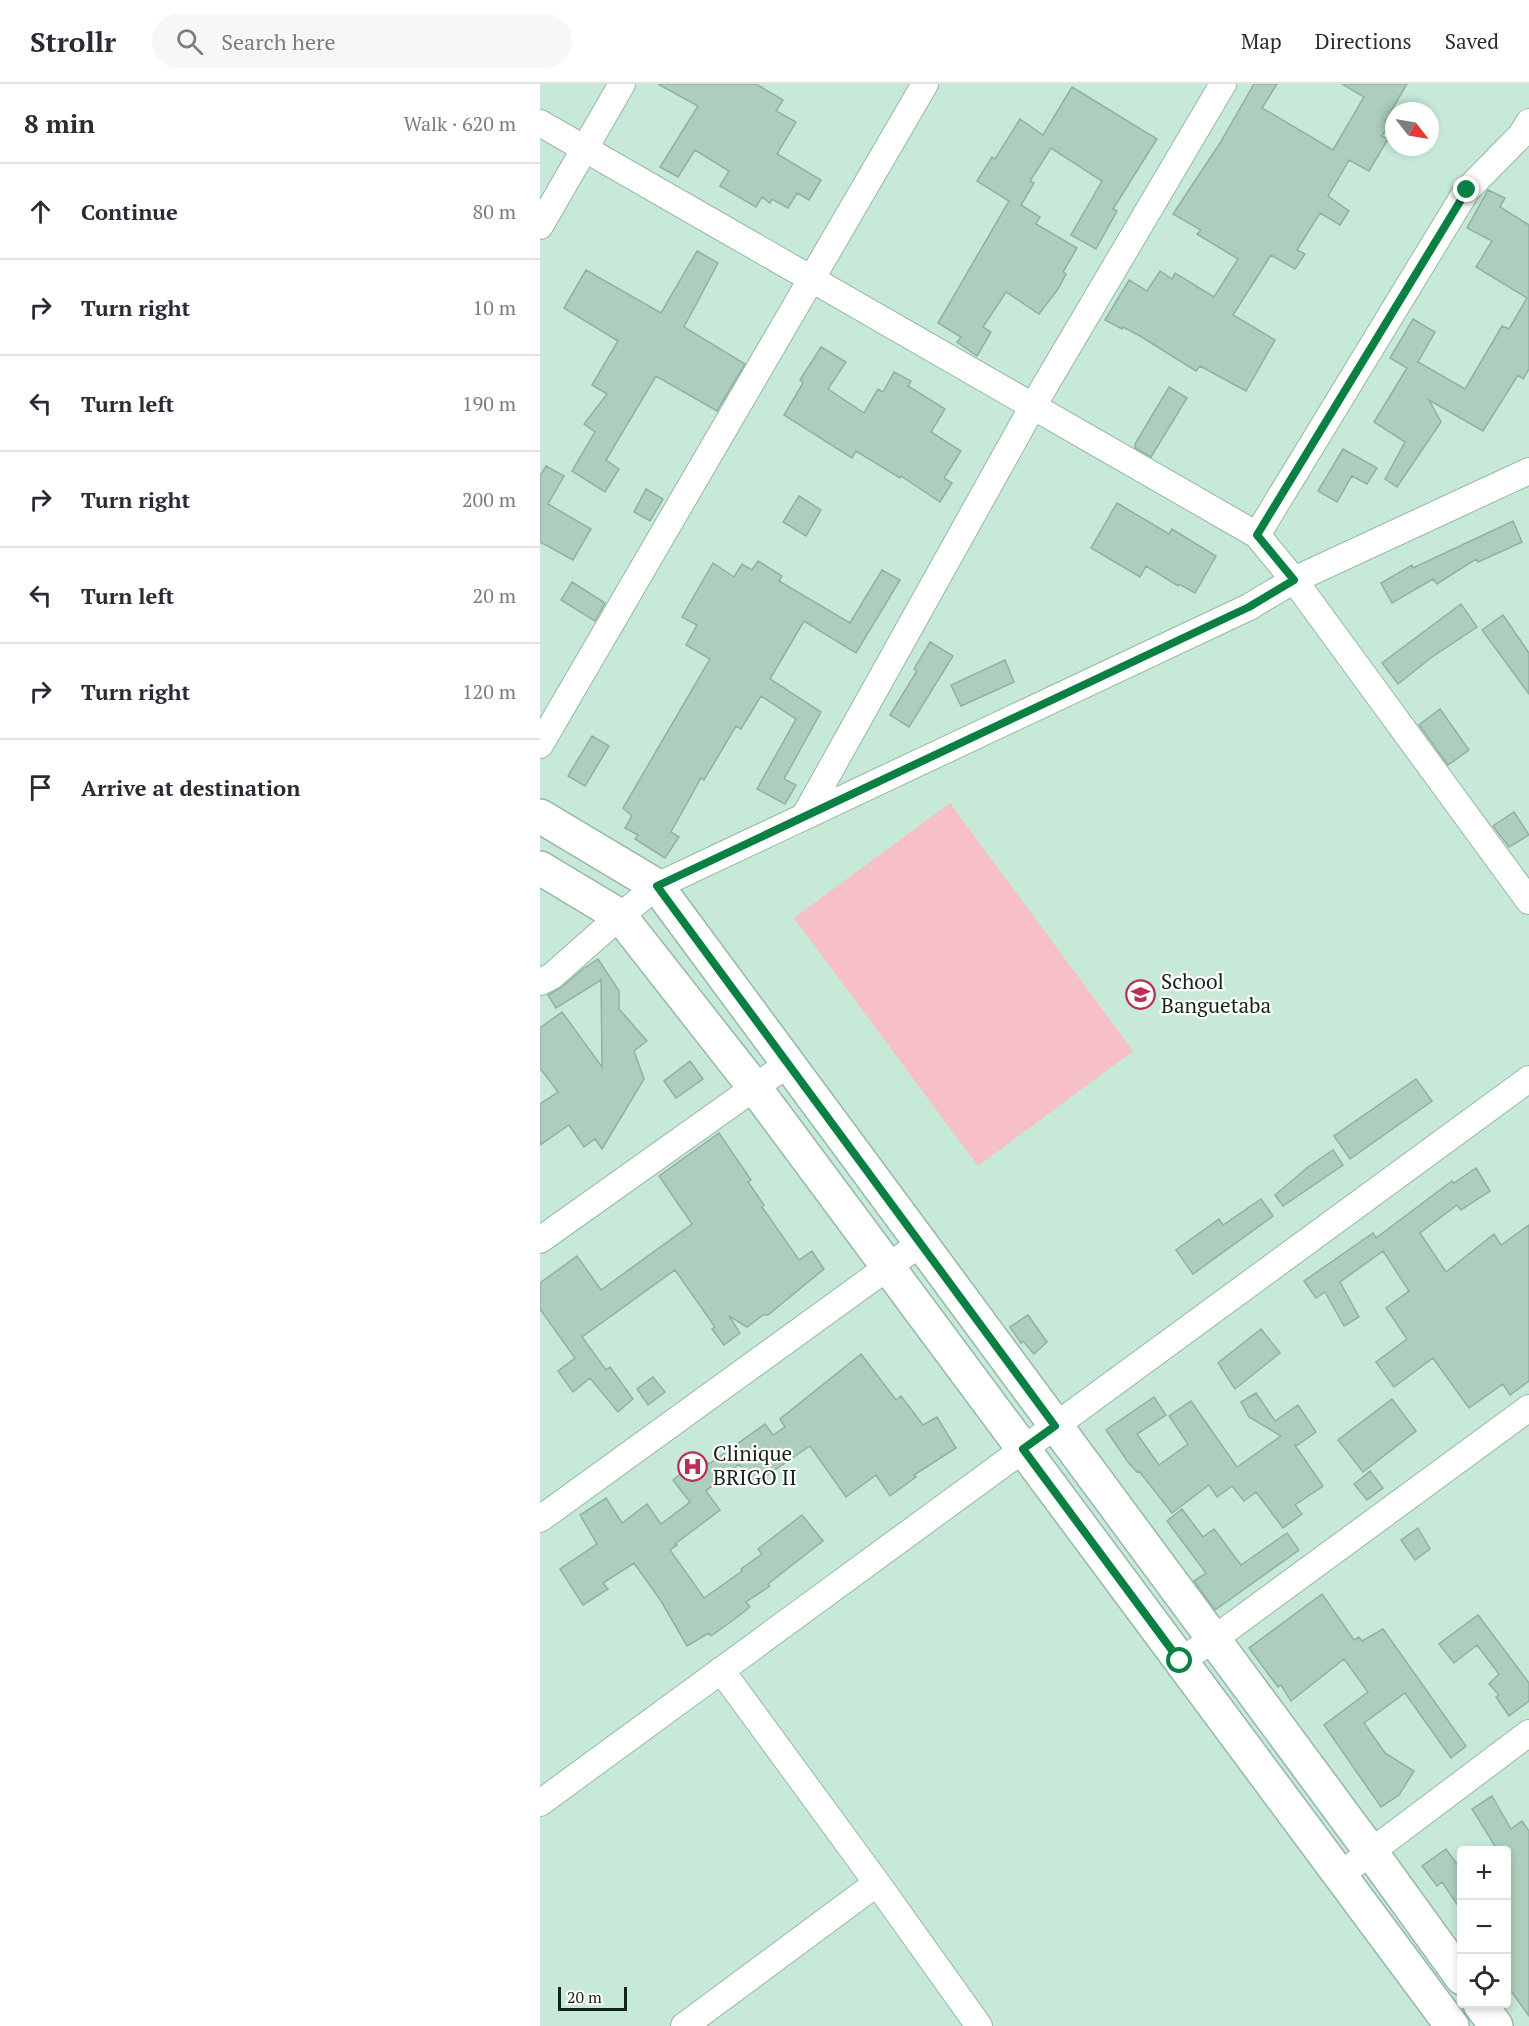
<!DOCTYPE html>
<meta charset="utf-8">
<style>
:root{--surface:#fff;--page:#f7f7f7;--text:#2b2b33;--muted:#7c7c81;--line:#e1e1e2}
body{margin:0;font-family:"PT Serif",serif;background:var(--page);color:var(--text)}
.controls{position:absolute;right:18px;bottom:18px;display:grid;overflow:hidden;border-radius:6px;box-shadow:0 3px 9px #0003}
.controls button{width:54px;height:54px;display:grid;place-items:center;padding:0;border:0;border-bottom:2px solid var(--line);background:var(--surface);color:var(--text);font:30px sans-serif}
.compass{position:absolute;left:845px;top:18px;width:54px;height:54px;border-radius:50%;background:var(--surface);box-shadow:0 3px 9px #0003;rotate:121deg}
.scale{position:absolute;left:18px;bottom:15px;width:69px;box-sizing:border-box;padding-left:6px;border:3px solid #16221c;border-top:0;font-size:16px;line-height:21px;white-space:nowrap;color:#16221c;-webkit-text-stroke:4px #fff;paint-order:stroke}
.stop{position:absolute;width:18px;height:18px;margin:-14px;border:4px solid #0b8043;border-radius:50%;background:#fff}
.stop.end{background:#0b8043;border-color:#fff;box-shadow:0 2px 6px #0008}
.list{margin:0;padding:0;list-style:none}
h2{display:flex;justify-content:space-between;align-items:center;height:78px;margin:0;padding:0 24px;font-size:26px}
h2 small{font-size:20px;font-weight:400;color:var(--muted)}
.list li{display:grid;grid-template-columns:39px 1fr auto;gap:18px;align-items:center;box-sizing:border-box;height:96px;padding:0 24px;border-top:2px solid var(--line)}
.list b{display:block;font-size:22px;white-space:nowrap}
.list em{font-size:20px;font-style:normal;color:var(--muted)}
.icon{flex:none;width:33px;height:33px;fill:none;stroke:currentColor;stroke-width:2;stroke-linecap:round;stroke-linejoin:round}
.map{position:relative;flex:none;width:989px;height:1942px;overflow:hidden}
header{display:flex;align-items:center;gap:36px;box-sizing:border-box;height:84px;padding:0 30px;background:var(--surface);border-bottom:2px solid var(--line)}
header strong{font-size:28px}
nav{display:flex;gap:33px;margin-inline-start:auto;font-size:21px}
.search{width:420px;height:54px;background:var(--page);display:flex;align-items:center;gap:15px;box-sizing:border-box;padding:0 21px;border-radius:33px;color:var(--muted);font-size:22px}
main{display:flex}
aside{flex:1;background:var(--surface)}
.map>svg:first-child{display:block}
</style>
<header>
<strong>Strollr</strong>
<div class="search"><svg class="icon" aria-label="search" viewBox="0 0 24 24"><circle cx="10" cy="10" r="6"/><path d="M15 15l6 6"/></svg>Search here</div>
<nav><a>Map</a><a>Directions</a><a>Saved</a></nav>
</header>
<main>
<aside>
<h2>8 min<small>Walk · 620 m</small></h2>
<ul class="list">
<li><svg class="icon" aria-label="ahead" viewBox="0 0 24 24"><path d="M12 20V5M6 11l6-6 6 6"/></svg><div><b>Continue</b></div><em>80 m</em></li>
<li><svg class="icon" aria-label="right" viewBox="0 0 24 24"><path d="M7 20v-9h11M14 6l5 5-5 5"/></svg><div><b>Turn right</b></div><em>10 m</em></li>
<li><svg class="icon" aria-label="left" viewBox="0 0 24 24"><path d="M17 20v-9H6M10 6l-5 5 5 5"/></svg><div><b>Turn left</b></div><em>190 m</em></li>
<li><svg class="icon" aria-label="right" viewBox="0 0 24 24"><path d="M7 20v-9h11M14 6l5 5-5 5"/></svg><div><b>Turn right</b></div><em>200 m</em></li>
<li><svg class="icon" aria-label="left" viewBox="0 0 24 24"><path d="M17 20v-9H6M10 6l-5 5 5 5"/></svg><div><b>Turn left</b></div><em>20 m</em></li>
<li><svg class="icon" aria-label="right" viewBox="0 0 24 24"><path d="M7 20v-9h11M14 6l5 5-5 5"/></svg><div><b>Turn right</b></div><em>120 m</em></li>
<li><svg class="icon" aria-label="arrive" viewBox="0 0 24 24"><path d="M6 21V4h12l-3 4 3 4H6"/></svg><div><b>Arrive at destination</b></div></li>
</ul>
</aside>
<div class="map">
<svg width="989" height="1942" viewBox="0 0 989 1942">
<rect width="100%" height="100%" fill="#c7e9d8"/>
<path fill="#f7bfc6" d="M 410,719 L 593,967 L 438,1082 L 254,834 Z"/>
<path fill="#adcebd" stroke="#91b1a1" stroke-width="1.5" d="M 118,0 L 216,0 L 243,16 L 236,27 L 256,38 L 237,70 L 281,96 L 269,116 L 257,109 L 248,124 L 232,115 L 230,119 L 222,113 L 216,123 L 180,102 L 189,87 L 155,66 L 138,93 L 120,83 L 158,22 Z
M 714,0 L 737,0 L 722,24 L 793,66 L 824,13 L 802,0 L 867,0 L 845,37 L 849,40 L 842,52 L 848,55 L 829,87 L 809,76 L 788,112 L 809,127 L 800,141 L 780,129 L 757,166 L 765,170 L 755,185 L 731,171 L 693,231 L 735,256 L 706,307 L 660,282 L 656,287 L 600,252 L 583,243 L 582,245 L 565,236 L 589,196 L 607,207 L 620,187 L 632,195 L 635,189 L 674,213 L 698,175 L 657,150 L 661,146 L 633,130 L 680,59 Z
M 532,3 L 617,55 L 573,125 L 577,127 L 556,165 L 531,151 L 562,97 L 511,64 L 490,97 L 494,99 L 481,121 L 500,133 L 496,140 L 537,164 L 523,188 L 526,190 L 518,205 L 499,230 L 466,208 L 443,243 L 451,248 L 437,272 L 417,258 L 421,253 L 398,239 L 469,117 L 437,97 L 452,73 L 455,75 L 480,35 L 503,51 Z
M 948,106 L 965,114 L 960,123 L 989,141 L 989,285 L 983,295 L 978,291 L 943,347 L 889,316 L 901,338 L 857,403 L 845,395 L 865,358 L 834,338 L 867,284 L 850,274 L 873,235 L 895,248 L 878,278 L 925,305 L 962,242 L 969,245 L 987,214 L 936,183 L 952,157 L 927,144 Z
M 157,167 L 178,179 L 144,243 L 205,280 L 177,327 L 116,292 L 66,376 L 79,385 L 65,408 L 32,387 L 55,348 L 44,340 L 67,310 L 52,301 L 78,257 L 24,224 L 46,186 L 121,229 Z
M 281,263 L 306,278 L 288,305 L 324,329 L 338,305 L 343,308 L 354,288 L 371,297 L 368,302 L 405,325 L 391,348 L 421,367 L 404,394 L 412,399 L 400,418 L 361,392 L 360,394 L 316,367 L 312,374 L 244,331 L 263,299 L 260,296 Z
M 629,303 L 647,314 L 611,373 L 595,364 L 595,360 Z
M 803,365 L 837,384 L 827,400 L 812,392 L 797,418 L 778,407 Z
M 6,382 L 24,392 L 8,420 L 51,445 L 33,476 L 0,458 L 0,392 Z
M 106,405 L 123,415 L 110,437 L 94,428 Z
M 259,412 L 281,426 L 266,452 L 243,438 Z
M 577,419 L 629,450 L 632,445 L 676,472 L 655,509 L 639,500 L 638,502 L 606,482 L 600,493 L 551,464 Z
M 973,437 L 982,458 L 938,478 L 936,475 L 897,500 L 893,495 L 852,519 L 841,499 L 872,481 L 873,484 Z
M 218,477 L 242,492 L 239,497 L 310,539 L 342,486 L 360,496 L 316,569 L 264,537 L 230,595 L 281,628 L 244,695 L 256,701 L 245,720 L 217,705 L 256,635 L 221,612 L 201,645 L 196,642 L 164,696 L 161,694 L 131,748 L 139,753 L 125,774 L 95,755 L 98,751 L 85,744 L 92,732 L 83,724 L 170,575 L 146,561 L 157,541 L 142,533 L 173,479 L 194,493 L 202,480 L 212,486 Z
M 32,498 L 65,519 L 55,537 L 21,516 Z
M 921,520 L 937,543 L 892,573 L 858,600 L 842,579 Z
M 963,531 L 989,569 L 989,610 L 942,546 Z
M 390,558 L 413,572 L 369,643 L 350,631 L 377,587 L 374,585 Z
M 465,576 L 474,598 L 421,622 L 411,601 Z
M 900,625 L 929,666 L 908,681 L 879,641 Z
M 52,652 L 69,662 L 45,702 L 28,692 Z
M 974,728 L 989,751 L 969,763 L 953,742 Z
M 58,875 L 79,907 L 79,925 L 107,957 L 94,967 L 104,995 L 62,1065 L 55,1055 L 44,1063 L 29,1041 L 0,1061 L 0,1020 L 18,1008 L 0,984 L 0,944 L 22,928 L 62,983 L 61,896 L 16,924 L 8,911 L 22,903 L 43,885 Z
M 150,977 L 163,995 L 136,1014 L 124,997 Z
M 876,995 L 892,1017 L 810,1075 L 794,1052 Z
M 179,1049 L 211,1096 L 208,1098 L 224,1121 L 222,1123 L 259,1176 L 272,1167 L 284,1185 L 228,1231 L 223,1231 L 207,1243 L 189,1232 L 200,1249 L 184,1261 L 172,1245 L 175,1243 L 135,1186 L 42,1253 L 66,1286 L 70,1283 L 93,1315 L 78,1328 L 50,1294 L 33,1308 L 18,1287 L 35,1274 L 0,1225 L 0,1199 L 37,1172 L 61,1206 L 152,1140 L 119,1092 Z
M 793,1066 L 803,1081 L 743,1122 L 735,1111 L 768,1083 Z
M 936,1084 L 950,1107 L 921,1126 L 917,1121 L 880,1149 L 906,1188 L 954,1150 L 961,1161 L 989,1141 L 989,1297 L 970,1311 L 963,1300 L 929,1324 L 893,1274 L 854,1303 L 836,1278 L 867,1255 L 846,1224 L 869,1207 L 843,1167 L 800,1198 L 819,1233 L 804,1242 L 785,1208 L 776,1214 L 764,1197 L 833,1149 L 836,1154 L 912,1097 L 914,1099 Z
M 721,1115 L 733,1132 L 653,1190 L 636,1166 L 679,1135 L 683,1141 Z
M 488,1231 L 507,1258 L 494,1270 L 483,1257 L 481,1259 L 470,1243 Z
M 721,1245 L 740,1269 L 695,1305 L 678,1279 Z
M 321,1270 L 356,1316 L 361,1312 L 383,1341 L 397,1333 L 416,1364 L 374,1391 L 376,1393 L 350,1412 L 336,1391 L 306,1413 L 270,1362 L 226,1392 L 223,1388 L 211,1397 L 199,1380 L 166,1407 L 180,1426 L 135,1460 L 137,1461 L 130,1466 L 164,1514 L 202,1487 L 201,1485 L 222,1470 L 218,1465 L 262,1431 L 283,1457 L 228,1500 L 230,1502 L 206,1518 L 210,1523 L 196,1534 L 171,1552 L 169,1549 L 147,1562 L 121,1517 L 94,1479 L 63,1499 L 68,1505 L 43,1521 L 20,1485 L 57,1460 L 40,1431 L 66,1414 L 82,1439 L 107,1420 L 121,1440 L 150,1418 L 133,1396 L 162,1372 L 169,1380 L 225,1340 L 233,1351 L 245,1343 L 240,1335 Z
M 113,1293 L 125,1308 L 108,1321 L 97,1305 Z
M 716,1309 L 735,1337 L 758,1321 L 776,1348 L 756,1362 L 754,1360 L 783,1402 L 755,1421 L 762,1430 L 743,1444 L 716,1408 L 704,1417 L 692,1402 L 677,1413 L 669,1401 L 632,1429 L 599,1387 L 597,1388 L 588,1378 L 566,1346 L 614,1313 L 626,1331 L 597,1350 L 619,1381 L 648,1360 L 629,1332 L 651,1317 L 697,1383 L 741,1352 L 709,1333 L 701,1318 Z
M 852,1315 L 876,1347 L 823,1388 L 798,1356 Z
M 830,1387 L 843,1404 L 827,1416 L 814,1400 Z
M 642,1425 L 663,1453 L 674,1445 L 701,1481 L 747,1449 L 759,1466 L 675,1526 L 654,1497 L 666,1489 L 627,1437 Z
M 878,1444 L 890,1465 L 875,1476 L 861,1456 Z
M 782,1510 L 814,1556 L 819,1553 L 822,1557 L 843,1545 L 926,1662 L 911,1674 L 865,1609 L 824,1639 L 845,1669 L 874,1687 L 859,1711 L 841,1723 L 784,1641 L 828,1608 L 804,1575 L 751,1617 L 741,1601 L 738,1603 L 709,1564 Z
M 938,1531 L 989,1599 L 989,1617 L 969,1632 L 956,1613 L 959,1611 L 949,1600 L 959,1590 L 937,1561 L 914,1579 L 899,1560 Z
M 952,1712 L 971,1745 L 982,1737 L 989,1747 L 989,1932 L 966,1900 L 966,1767 L 958,1767 L 932,1725 Z
M 906,1765 L 921,1786 L 921,1826 L 902,1798 L 897,1802 L 882,1782 Z"/>
<g fill="none" stroke-linecap="round" stroke-linejoin="round">
<defs>
<path id="street" d="M 0,39 L 717,451 L 754,496 L 989,817
M 0,142 L 82,0
M 717,451 L 927,106 L 981,51 L 989,38
M 0,661 L 385,0
M 264,733 L 493,322 L 683,0
M 0,898 L 12,892 L 80,832 L 117,802 L 709,523 L 754,496 L 989,387
M 0,1156 L 249,979
M 0,1435 L 381,1159
M 640,1577 L 674,1555 L 989,1324
M 181,1586 L 337,1799 L 439,1942
M 0,1719 L 989,995
M 800,1791 L 989,1649
M 144,1942 L 337,1799"/>
<path id="secondary" d="M 0,732 L 117,802 L 831,1768 L 922,1894
M 0,784 L 80,832 L 215,1004 L 912,1942
M 940,1920 L 956,1942"/>
</defs>
<use href="#street" stroke="#97b7a7" stroke-width="28"/>
<use href="#secondary" stroke="#97b7a7" stroke-width="36"/>
<use href="#street" stroke="#fff" stroke-width="26"/>
<use href="#secondary" stroke="#fff" stroke-width="33"/>
</g>
<g fill="none" stroke-linecap="round" stroke-linejoin="round">
<path stroke="#0b8043" stroke-width="8" d="M 640,1577 L 483,1365 L 515,1342 L 117,802 L 709,523 L 754,496 L 717,451 L 927,106"/>
</g>
<defs>
<symbol id="school-ring" viewBox="-11 -11 22 22"><circle r="9.5" fill="#fff" stroke="#bc2c53" stroke-width="1.5"/><path d="M0-5L7-2L0 1L-7-2ZM-4 1L0 2.5L4 1V4Q0 6-4 4Z" fill="#bc2c53"/></symbol>
<symbol id="hospital-ring" viewBox="-11 -11 22 22"><circle r="9.5" fill="#fff" stroke="#bc2c53" stroke-width="1.5"/><path d="M-5-5h3v3.5h4V-5h3V5h-3V1.5h-4V5h-3Z" fill="#bc2c53"/></symbol>
</defs>
<g fill-rule="evenodd">
<use href="#school-ring" x="584" y="894" width="33" height="33"/>
<use href="#hospital-ring" x="136" y="1366" width="33" height="33"/>
</g>
<g text-anchor="middle" stroke-width="4.5" stroke-linejoin="round" paint-order="stroke">
<g font-size="21" fill="#16221c" stroke="#fff" text-anchor="start">
<text x="621" y="905">School<tspan x="621" dy="24">Banguetaba</tspan></text>
<text x="173" y="1377">Clinique<tspan x="173" dy="24">BRIGO II</tspan></text>
</g>
</g>
</svg>
<div class="controls">
<button>+</button>
<button>−</button>
<button><svg class="icon" aria-label="locate" viewBox="0 0 24 24"><circle cx="12" cy="12" r="6"/><path d="M12 2v4M12 18v4M2 12h4M18 12h4"/></svg></button>
</div>
<svg class="compass" viewBox="-18 -18 36 36"><path d="M0-13l5 13h-10z" fill="#e53935"/><path d="M0 13l5-13h-10z" fill="#7c7c81"/></svg>
<div class="scale">20 m</div>
<div class="stop" style="left:640px;top:1577px"></div>
<div class="stop end" style="left:927px;top:106px"></div>
</div>
</main>
